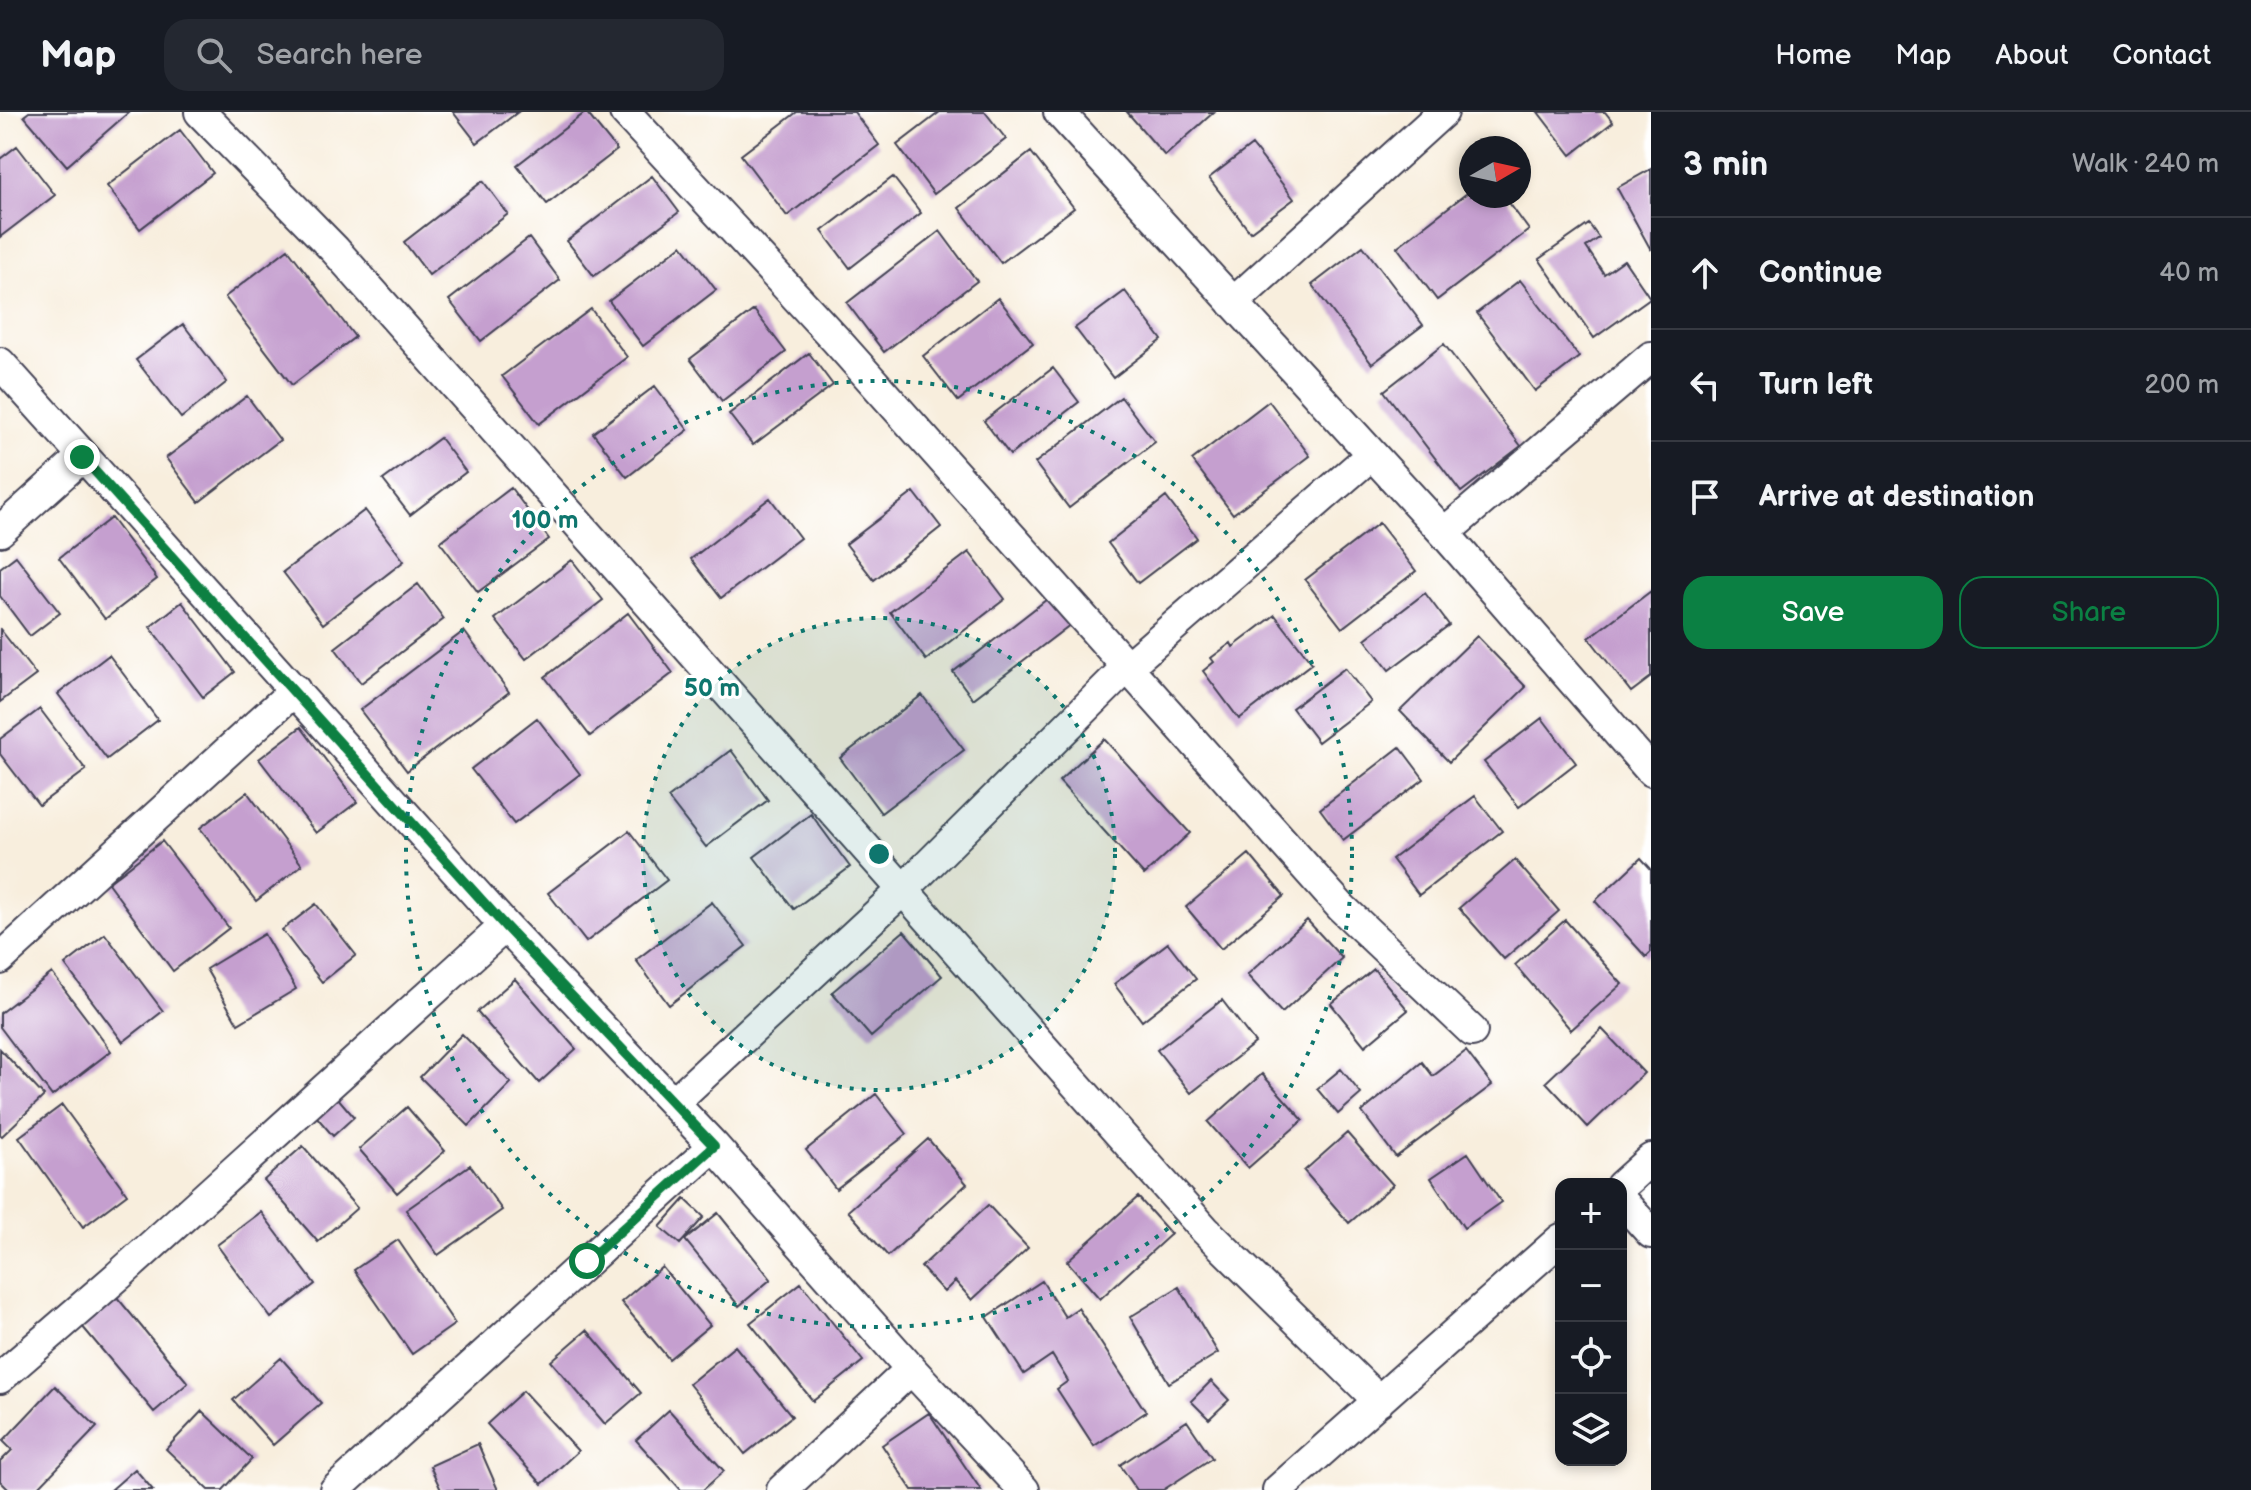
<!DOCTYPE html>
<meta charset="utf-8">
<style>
:root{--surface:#171b24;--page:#242831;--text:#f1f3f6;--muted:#9ea1a6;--line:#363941;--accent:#0b8043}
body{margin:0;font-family:"Balsamiq Sans",sans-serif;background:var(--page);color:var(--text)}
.controls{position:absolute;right:24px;bottom:24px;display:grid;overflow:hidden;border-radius:16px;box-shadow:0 4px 12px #0003}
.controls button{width:72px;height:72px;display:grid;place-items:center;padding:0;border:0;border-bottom:2px solid var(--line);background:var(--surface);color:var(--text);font:40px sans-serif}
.compass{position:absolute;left:1459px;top:24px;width:72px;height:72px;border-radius:50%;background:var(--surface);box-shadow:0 4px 12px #0003;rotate:81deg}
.stop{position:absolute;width:24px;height:24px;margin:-18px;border:6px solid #0b8043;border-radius:50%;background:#fff}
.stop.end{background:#0b8043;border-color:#fff;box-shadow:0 2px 8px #0008}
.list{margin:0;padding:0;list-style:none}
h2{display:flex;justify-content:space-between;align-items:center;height:104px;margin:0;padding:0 32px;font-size:34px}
h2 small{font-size:26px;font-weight:400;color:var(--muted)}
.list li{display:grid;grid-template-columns:52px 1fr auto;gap:24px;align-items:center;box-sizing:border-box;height:112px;padding:0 32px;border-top:2px solid var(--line)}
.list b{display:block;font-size:30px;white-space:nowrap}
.list em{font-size:26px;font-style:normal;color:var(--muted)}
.actions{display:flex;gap:16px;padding:24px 32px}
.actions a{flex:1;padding:18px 0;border:2px solid var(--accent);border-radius:24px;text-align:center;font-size:28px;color:var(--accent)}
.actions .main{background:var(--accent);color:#fff}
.icon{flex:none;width:44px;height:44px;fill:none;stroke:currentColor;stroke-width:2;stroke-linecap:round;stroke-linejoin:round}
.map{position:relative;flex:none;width:1651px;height:1378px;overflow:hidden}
header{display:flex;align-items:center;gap:48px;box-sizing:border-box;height:112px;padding:0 40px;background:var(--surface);border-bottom:2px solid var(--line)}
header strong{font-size:38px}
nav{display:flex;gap:44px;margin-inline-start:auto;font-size:28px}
.search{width:560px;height:72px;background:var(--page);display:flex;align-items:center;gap:20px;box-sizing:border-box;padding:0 28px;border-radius:24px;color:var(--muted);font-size:30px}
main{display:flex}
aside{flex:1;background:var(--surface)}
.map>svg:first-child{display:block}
</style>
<header>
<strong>Map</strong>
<div class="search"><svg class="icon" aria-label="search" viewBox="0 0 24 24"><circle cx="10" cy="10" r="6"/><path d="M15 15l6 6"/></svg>Search here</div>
<nav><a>Home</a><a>Map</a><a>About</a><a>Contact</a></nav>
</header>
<main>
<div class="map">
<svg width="1651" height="1378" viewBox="0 0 1651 1378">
<rect width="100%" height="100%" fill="#fff"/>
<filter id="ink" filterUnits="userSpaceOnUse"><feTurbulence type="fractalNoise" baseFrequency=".0125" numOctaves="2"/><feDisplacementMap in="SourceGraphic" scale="16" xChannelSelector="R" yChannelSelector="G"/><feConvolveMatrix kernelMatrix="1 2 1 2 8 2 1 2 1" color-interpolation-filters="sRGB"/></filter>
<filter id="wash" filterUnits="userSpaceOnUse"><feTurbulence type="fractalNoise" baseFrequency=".006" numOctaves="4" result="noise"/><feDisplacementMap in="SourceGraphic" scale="32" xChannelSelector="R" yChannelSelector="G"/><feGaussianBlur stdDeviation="1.8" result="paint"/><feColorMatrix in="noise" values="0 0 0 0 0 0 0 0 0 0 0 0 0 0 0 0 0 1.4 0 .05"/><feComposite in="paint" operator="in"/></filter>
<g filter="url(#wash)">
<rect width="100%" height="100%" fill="#f8eedd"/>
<g id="blocks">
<path fill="#c59fcf" d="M 29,0 L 129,0 L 67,54 L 24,4 Z
M 453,0 L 518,0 L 477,31 Z
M 586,0 L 617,38 L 547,92 L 517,53 Z
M 797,0 L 854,0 L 879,33 L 787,104 L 741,43 Z
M 940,0 L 985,0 L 1006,27 L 934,82 L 897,33 Z
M 1127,0 L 1214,0 L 1165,44 Z
M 1538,0 L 1605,0 L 1613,10 L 1571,43 Z
M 180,18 L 213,61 L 140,117 L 107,74 Z
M 1252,33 L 1294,87 L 1250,120 L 1209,66 Z
M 17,34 L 55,83 L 0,125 L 0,47 Z
M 1031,40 L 1074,96 L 1001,151 L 959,96 Z
M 1651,57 L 1651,138 L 1617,76 Z
M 652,64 L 679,100 L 594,164 L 567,129 Z
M 893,65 L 921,101 L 850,156 L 822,119 Z
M 483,69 L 508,102 L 429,163 L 404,130 Z
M 1471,78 L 1471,84 L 1504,84 L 1529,118 L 1437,188 L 1397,135 Z
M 1589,112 L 1599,126 L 1586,135 L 1604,162 L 1624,148 L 1650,186 L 1594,226 L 1539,147 Z
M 940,119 L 977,169 L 884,240 L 847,191 Z
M 529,126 L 560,168 L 481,229 L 449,188 Z
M 682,133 L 716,178 L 643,234 L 609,189 Z
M 1363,134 L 1423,213 L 1372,252 L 1312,173 Z
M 288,137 L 355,225 L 292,273 L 225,185 Z
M 1520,168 L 1579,245 L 1535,279 L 1477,201 Z
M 1125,179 L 1162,228 L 1113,266 L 1075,216 Z
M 998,186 L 1033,231 L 958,289 L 923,244 Z
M 591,197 L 627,245 L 539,312 L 502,264 Z
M 754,198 L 786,240 L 722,289 L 690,247 Z
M 183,212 L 227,270 L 181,306 L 136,248 Z
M 1444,232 L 1521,334 L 1461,380 L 1384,279 Z
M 809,241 L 833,273 L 753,333 L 729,302 Z
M 1053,256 L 1079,290 L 1010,343 L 984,309 Z
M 655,274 L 688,318 L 627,365 L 593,321 Z
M 247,284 L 280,328 L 199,390 L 166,346 Z
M 1121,285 L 1155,330 L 1069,396 L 1035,351 Z
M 1269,289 L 1310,344 L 1233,402 L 1192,348 Z
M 440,326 L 466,360 L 410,403 L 383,368 Z
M 511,376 L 549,427 L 478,480 L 440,430 Z
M 914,380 L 941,415 L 874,468 L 846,432 Z
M 1166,385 L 1197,426 L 1138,471 L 1108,431 Z
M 770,386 L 800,426 L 721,486 L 691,447 Z
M 365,398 L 404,449 L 323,512 L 283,460 Z
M 111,406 L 157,467 L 105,507 L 59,446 Z
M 1379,411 L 1416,459 L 1342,516 L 1305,468 Z
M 969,440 L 1005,487 L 926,548 L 890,500 Z
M 16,444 L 60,501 L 30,524 L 0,484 L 0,456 Z
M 572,448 L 603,488 L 526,547 L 495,507 Z
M 418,472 L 444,507 L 361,571 L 335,536 Z
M 1651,479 L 1651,565 L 1631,580 L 1589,526 Z
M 1055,481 L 1075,509 L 973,587 L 953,560 Z
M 1425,481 L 1449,513 L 1389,558 L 1365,527 Z
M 182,490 L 235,560 L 203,585 L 150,515 Z
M 628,501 L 673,561 L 590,624 L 545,565 Z
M 1275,503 L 1312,551 L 1239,607 L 1203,559 L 1214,550 L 1211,546 L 1231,531 L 1233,535 Z
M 0,517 L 36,563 L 0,590 Z
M 464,519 L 509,580 L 407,659 L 360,598 Z
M 1477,524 L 1526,575 L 1449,650 L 1400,599 Z
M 109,543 L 158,608 L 107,647 L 58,582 Z
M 1345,556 L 1371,590 L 1318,630 L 1292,596 Z
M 922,583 L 964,638 L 881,701 L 840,646 Z
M 40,597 L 86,658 L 39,693 L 0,642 L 0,627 Z
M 537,606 L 580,662 L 514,712 L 471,657 Z
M 1542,606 L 1576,651 L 1519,695 L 1484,650 Z
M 301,615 L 357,690 L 316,721 L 259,647 Z
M 1104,627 L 1190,721 L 1144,763 L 1059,669 Z
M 1400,635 L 1424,667 L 1343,728 L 1320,697 Z
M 731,638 L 768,688 L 706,735 L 668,686 Z
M 247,680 L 302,753 L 256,789 L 200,716 Z
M 1475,684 L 1502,719 L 1419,783 L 1392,747 Z
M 811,702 L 850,755 L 794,797 L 754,745 Z
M 629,719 L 667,768 L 586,830 L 548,781 Z
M 162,729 L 229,816 L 173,859 L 108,771 Z
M 1249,742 L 1284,784 L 1221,837 L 1186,795 Z
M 1641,746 L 1651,757 L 1651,840 L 1646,845 L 1595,789 Z
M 1515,748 L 1559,799 L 1504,847 L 1459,796 Z
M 712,790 L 746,834 L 669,893 L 636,848 Z
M 316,792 L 356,843 L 322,870 L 282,818 Z
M 1307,808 L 1342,846 L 1282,901 L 1247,863 Z
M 1565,808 L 1622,872 L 1571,918 L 1515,853 Z
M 904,819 L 942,864 L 871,925 L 832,880 Z
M 105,822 L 163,899 L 123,930 L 65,853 Z
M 264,822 L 296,877 L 238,912 L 206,857 Z
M 1168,831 L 1196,867 L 1142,909 L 1114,872 Z
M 1374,857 L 1408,898 L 1365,934 L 1331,892 Z
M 52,861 L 111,939 L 52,984 L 0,915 L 0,901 Z
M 515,867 L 576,937 L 539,971 L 477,900 Z
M 1222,888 L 1255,931 L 1191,981 L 1157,938 Z
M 1602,917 L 1644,961 L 1588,1015 L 1546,970 Z
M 462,922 L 511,971 L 469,1014 L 420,965 Z
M 0,937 L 44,984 L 2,1024 L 0,1023 Z
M 1466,939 L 1492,973 L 1396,1045 L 1362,1000 L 1422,950 L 1433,964 Z
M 1341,957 L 1361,982 L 1338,1002 L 1317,977 Z
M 1262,962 L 1303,1008 L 1248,1056 L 1208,1010 Z
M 876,982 L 907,1022 L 836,1077 L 806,1038 Z
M 337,985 L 354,1005 L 333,1024 L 316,1004 Z
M 62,993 L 127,1082 L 83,1115 L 19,1025 Z
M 407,995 L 445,1039 L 397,1081 L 359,1037 Z
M 1347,1021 L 1393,1073 L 1349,1111 L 1304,1059 Z
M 928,1027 L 967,1072 L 888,1144 L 848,1099 Z
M 303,1034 L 357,1096 L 318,1130 L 264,1068 Z
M 1468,1041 L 1501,1090 L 1464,1116 L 1431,1066 Z
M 470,1053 L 502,1098 L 438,1143 L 406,1098 Z
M 1138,1085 L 1171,1122 L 1100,1187 L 1067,1149 Z
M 685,1087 L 704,1105 L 680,1132 L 660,1115 Z
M 988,1093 L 1028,1136 L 972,1188 L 955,1169 L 944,1180 L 921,1155 Z
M 261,1100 L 315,1172 L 271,1206 L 217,1133 Z
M 718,1101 L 771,1167 L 739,1194 L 685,1128 Z
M 398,1128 L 455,1212 L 412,1242 L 354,1158 Z
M 662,1155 L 710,1213 L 669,1247 L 621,1190 Z
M 1042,1169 L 1065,1205 L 1078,1196 L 1146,1300 L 1094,1334 L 1057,1277 L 1068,1269 L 1052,1243 L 1024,1262 L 987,1205 Z
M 801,1171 L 863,1249 L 813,1289 L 750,1211 Z
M 1179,1175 L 1218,1241 L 1169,1271 L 1130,1205 Z
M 111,1178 L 188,1271 L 154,1300 L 77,1208 Z
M 587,1218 L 641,1281 L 605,1312 L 551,1249 Z
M 735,1234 L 792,1304 L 745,1342 L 689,1272 Z
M 281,1246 L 321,1291 L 273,1333 L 233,1288 Z
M 1211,1269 L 1229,1288 L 1209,1307 L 1191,1289 Z
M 55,1274 L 97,1315 L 36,1378 L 9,1378 L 0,1369 L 0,1350 L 12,1338 L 3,1329 Z
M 523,1279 L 578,1339 L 542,1372 L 487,1312 Z
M 669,1298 L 724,1359 L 703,1378 L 681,1378 L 636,1328 Z
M 202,1299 L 252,1347 L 223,1378 L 209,1378 L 166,1337 Z
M 929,1301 L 981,1378 L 912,1378 L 882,1333 Z
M 1187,1309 L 1212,1346 L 1163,1378 L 1137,1378 L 1120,1353 Z
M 478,1332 L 498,1378 L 441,1378 L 430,1354 Z
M 135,1357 L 153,1378 L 111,1378 Z"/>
</g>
</g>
<g filter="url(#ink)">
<use href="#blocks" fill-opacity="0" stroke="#424153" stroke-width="2"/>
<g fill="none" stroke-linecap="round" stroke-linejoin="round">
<defs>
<path id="street" d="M 200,0 L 335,138 L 1205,1118 L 1379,1289
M 625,0 L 836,228 L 1341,795 L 1472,919
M 1059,0 L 1444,421 L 1651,659
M 1233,191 L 1443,0
M 0,251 L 505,814 L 714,1034 L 911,1257 L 1024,1378
M 0,419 L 82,345
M 1444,421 L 1651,245
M 0,847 L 295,578
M 673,991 L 903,778 L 1127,555 L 1370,344
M 1621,1074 L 1651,1047
M 1621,1088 L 1651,1121
M 0,1266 L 118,1164 L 505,814
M 335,1378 L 714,1034
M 782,1378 L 911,1257
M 1278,1378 L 1561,1127"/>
</defs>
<use href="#street" stroke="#424153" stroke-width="34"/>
<use href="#street" stroke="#fff" stroke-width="30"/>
</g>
</g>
<g fill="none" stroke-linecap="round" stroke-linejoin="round" filter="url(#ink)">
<path stroke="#0b8043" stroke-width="10" d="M 82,345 L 505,814 L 714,1034 L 587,1149"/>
</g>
<circle cx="879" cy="742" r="236" fill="#0f766e" fill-opacity=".12"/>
<g fill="none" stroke="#0f766e" stroke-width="4" stroke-dasharray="4 8">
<circle cx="879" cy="742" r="236"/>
<circle cx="879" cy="742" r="473"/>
</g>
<circle cx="879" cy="742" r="12" fill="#0f766e" stroke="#fff" stroke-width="4"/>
<g font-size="24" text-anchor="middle" font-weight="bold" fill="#0f766e" stroke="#fff" stroke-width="6" stroke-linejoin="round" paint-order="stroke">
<text x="545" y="416">100 m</text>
<text x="712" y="584">50 m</text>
</g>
</svg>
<div class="controls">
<button>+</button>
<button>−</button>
<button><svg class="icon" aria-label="locate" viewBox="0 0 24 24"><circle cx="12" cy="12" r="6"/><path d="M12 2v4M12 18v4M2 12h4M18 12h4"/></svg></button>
<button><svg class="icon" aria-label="layers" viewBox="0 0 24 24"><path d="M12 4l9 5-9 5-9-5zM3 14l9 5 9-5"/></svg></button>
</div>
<svg class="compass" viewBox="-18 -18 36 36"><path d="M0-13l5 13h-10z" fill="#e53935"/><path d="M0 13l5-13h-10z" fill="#9ea1a6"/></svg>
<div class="stop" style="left:587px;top:1149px"></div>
<div class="stop end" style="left:82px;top:345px"></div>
</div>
<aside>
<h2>3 min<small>Walk · 240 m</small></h2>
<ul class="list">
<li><svg class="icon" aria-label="ahead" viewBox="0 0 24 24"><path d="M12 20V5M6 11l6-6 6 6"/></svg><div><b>Continue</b></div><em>40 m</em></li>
<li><svg class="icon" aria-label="left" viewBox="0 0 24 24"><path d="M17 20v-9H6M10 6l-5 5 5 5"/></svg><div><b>Turn left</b></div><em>200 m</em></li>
<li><svg class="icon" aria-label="arrive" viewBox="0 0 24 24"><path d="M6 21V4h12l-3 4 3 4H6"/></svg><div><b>Arrive at destination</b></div></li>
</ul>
<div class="actions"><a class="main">Save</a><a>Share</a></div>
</aside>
</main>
